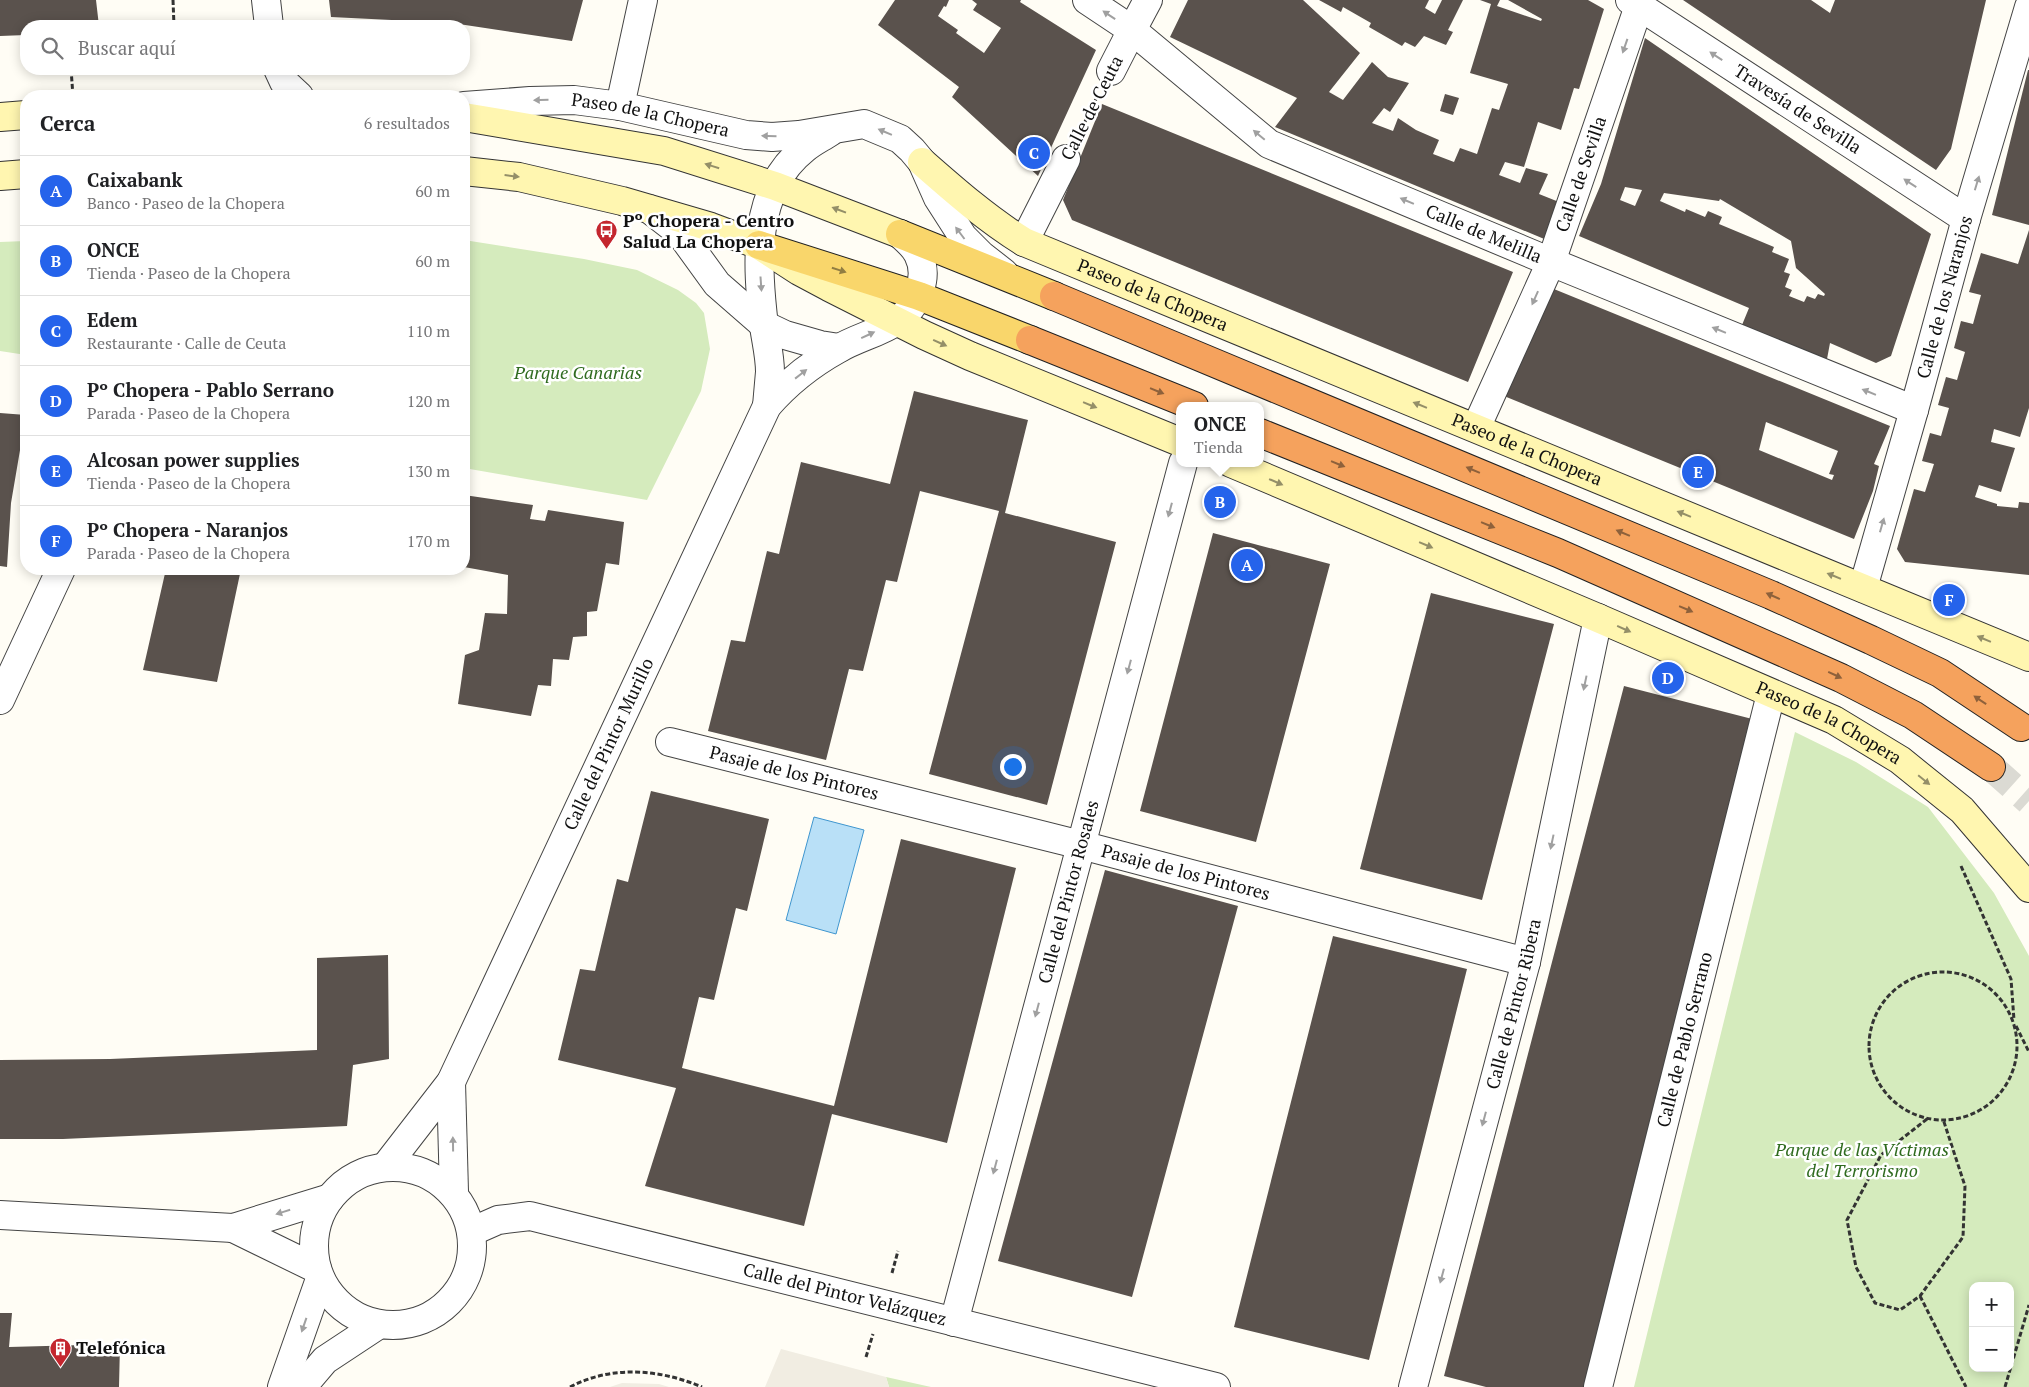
<!DOCTYPE html>
<html lang="es">
<meta charset="utf-8">
<style>
:root{--surface:#fff;--page:#f2f2f2;--text:#202124;--muted:#757577;--line:#e0e0e0;--accent:#2563eb}
body{margin:0;font-family:"PT Serif",serif;background:var(--page);color:var(--text)}
.controls{position:absolute;right:15px;bottom:15px;display:grid;overflow:hidden;border-radius:10px;box-shadow:0 2px 12px #0003}
.controls button{width:45px;height:45px;display:grid;place-items:center;padding:0;border:0;border-bottom:1px solid var(--line);background:var(--surface);color:var(--text);font:25px sans-serif}
.you{position:absolute;left:1012px;top:766px;width:18px;height:18px;margin:-12px;border:4px solid #fff;border-radius:50%;background:#1a73e8;box-shadow:0 0 0 8px #1a73e833}
.badge{display:grid;place-items:center;width:32px;height:32px;border-radius:50%;background:var(--accent);color:#fff;font-size:16px;font-weight:700}
.pin{position:absolute;translate:-50% -50%;border:2px solid #fff;box-shadow:0 1px 5px #0006}
.popup{position:absolute;left:1176px;top:402px;width:88px;height:65px;box-sizing:border-box;display:grid;place-content:center;border-radius:10px;background:var(--surface);filter:drop-shadow(0 1px 4px #0005);font-size:16px;white-space:nowrap;color:var(--muted)}
.popup b{font-size:19px;color:var(--text)}
.popup::after{content:'';position:absolute;left:50%;top:100%;margin-left:-10px;border:10px solid transparent;border-top-color:var(--surface)}
.list{margin:0;padding:0;list-style:none}
h2{display:flex;justify-content:space-between;align-items:center;height:65px;margin:0;padding:0 20px;font-size:21px}
h2 small{font-size:16px;font-weight:400;color:var(--muted)}
.list li{display:grid;grid-template-columns:32px 1fr auto;gap:15px;align-items:center;box-sizing:border-box;height:70px;padding:0 20px;border-top:1px solid var(--line)}
.list b{display:block;font-size:19px;white-space:nowrap}
.list p{margin:0;font-size:16px;white-space:nowrap;color:var(--muted)}
.list em{font-size:16px;font-style:normal;color:var(--muted)}
.icon{flex:none;width:28px;height:28px;fill:none;stroke:currentColor;stroke-width:2;stroke-linecap:round;stroke-linejoin:round}
.map{position:relative;flex:none;width:2029px;height:1387px;overflow:hidden}
.search{position:absolute;background:var(--surface);box-shadow:0 2px 12px #0003;left:20px;top:20px;width:450px;height:55px;display:flex;align-items:center;gap:12px;box-sizing:border-box;padding:0 18px;border-radius:20px;color:var(--muted);font-size:19px}
.panel{position:absolute;background:var(--surface);box-shadow:0 2px 12px #0003;left:20px;top:90px;width:450px;height:485px;border-radius:20px}
.map>svg:first-child{display:block}
</style>
<div class="map">
<svg width="2029" height="1387" viewBox="0 0 2029 1387">
<rect width="100%" height="100%" fill="#fffdf5"/>
<path fill="#d5ebbd" fill-rule="evenodd" d="M 464,240 L 584,259 L 637,270 L 678,290 L 696,303 L 704,313 L 710,349 L 701,391 L 647,500 L 464,468 Z
M 26,241 L 26,355 L 0,351 L 0,242 Z
M 1795,732 L 1856,762 L 1928,807 L 1994,893 L 2029,956 L 2029,1387 L 1634,1387 ZM 1973,1286 L 2010,1286 L 2010,1368 L 1973,1368 Z
M 886,1377 L 931,1387 L 889,1387 Z"/>
<path fill="#f1ede2" d="M 781,1349 L 886,1377 L 889,1387 L 765,1387 Z
M 622,1383 L 659,1384 L 669,1387 L 610,1387 Z"/>
<path fill="#b9e0f7" stroke="#3f96cf" d="M 814,817 L 864,830 L 836,934 L 786,920 Z"/>
<path fill="#5a524d" fill-rule="evenodd" d="M 0,0 L 96,0 L 99,26 L 26,26 L 26,35 L 0,36 Z
M 329,0 L 583,0 L 572,41 L 452,23 L 331,17 Z
M 895,0 L 949,0 L 946,7 L 944,6 L 938,16 L 958,30 L 956,33 L 984,53 L 1001,28 L 973,10 L 977,4 L 972,0 L 1021,0 L 1020,2 L 1096,50 L 1038,176 L 952,97 L 959,87 L 878,25 Z
M 1188,0 L 1303,0 L 1360,53 L 1329,92 L 1343,100 L 1372,62 L 1388,77 L 1409,83 L 1390,112 L 1384,108 L 1372,123 L 1393,131 L 1398,118 L 1416,130 L 1439,140 L 1433,154 L 1454,162 L 1460,148 L 1477,154 L 1492,108 L 1499,110 L 1508,84 L 1470,73 L 1491,4 L 1480,0 L 1500,0 L 1497,6 L 1541,21 L 1542,19 L 1508,0 L 1588,0 L 1604,9 L 1579,89 L 1574,88 L 1561,130 L 1538,122 L 1524,167 L 1505,162 L 1499,175 L 1520,183 L 1526,168 L 1548,174 L 1539,194 L 1564,204 L 1549,241 L 1275,127 L 1297,98 L 1170,37 Z
M 1319,0 L 1429,0 L 1425,8 L 1435,14 L 1442,0 L 1463,0 L 1448,30 L 1453,32 L 1446,45 L 1424,36 L 1415,47 L 1405,42 L 1402,46 L 1369,27 L 1371,23 L 1343,7 L 1341,12 Z
M 1683,0 L 1811,0 L 1830,13 L 1835,0 L 1986,0 L 1951,149 L 1936,170 Z
M 1645,38 L 1931,234 L 1891,356 L 1876,363 L 1830,343 L 1827,359 L 1742,325 L 1749,308 L 1579,236 L 1601,184 ZM 1625,187 L 1642,190 L 1635,206 L 1620,200 ZM 1664,193 L 1719,201 L 1720,199 L 1791,241 L 1796,268 L 1825,294 L 1824,296 L 1818,294 L 1815,299 L 1807,296 L 1804,302 L 1789,296 L 1792,290 L 1785,287 L 1790,274 L 1784,272 L 1789,259 L 1772,252 L 1774,247 L 1719,224 L 1722,217 L 1708,211 L 1705,217 L 1686,209 L 1685,212 L 1660,201 Z
M 2028,70 L 2029,70 L 2029,225 L 1992,215 Z
M 1445,94 L 1459,98 L 1453,115 L 1440,111 Z
M 1102,104 L 1513,272 L 1468,382 L 1072,220 L 1063,200 Z
M 2029,230 L 2029,408 L 2020,437 L 1994,429 L 1991,442 L 2015,448 L 2001,492 L 1979,485 L 1975,497 L 1997,504 L 1997,506 L 2018,508 L 2019,502 L 2029,503 L 2029,575 L 1905,562 L 1897,549 L 1914,489 L 1925,492 L 1934,464 L 1922,461 L 1930,433 L 1941,436 L 1949,408 L 1938,405 L 1946,377 L 1957,380 L 1965,352 L 1954,348 L 1961,321 L 1973,324 L 1981,295 L 1969,292 L 1981,253 L 2018,264 Z
M 1549,287 L 1890,426 L 1874,464 L 1879,466 L 1873,491 L 1854,539 L 1504,396 ZM 1766,422 L 1838,451 L 1829,474 L 1834,475 L 1832,480 L 1759,450 Z
M 914,391 L 1028,420 L 1005,513 L 1116,542 L 1047,805 L 929,774 L 999,511 L 920,491 L 897,582 L 886,580 L 863,671 L 849,669 L 826,760 L 708,731 L 731,640 L 745,642 L 767,551 L 779,554 L 801,462 L 890,484 Z
M 0,413 L 26,415 L 11,503 L 7,567 L 0,566 Z
M 464,495 L 533,505 L 530,519 L 545,521 L 548,510 L 624,522 L 619,565 L 606,563 L 597,611 L 587,612 L 587,636 L 573,637 L 569,660 L 553,659 L 551,686 L 538,685 L 531,716 L 458,704 L 465,655 L 479,650 L 485,613 L 507,614 L 508,575 L 464,567 Z
M 1213,533 L 1330,564 L 1256,842 L 1140,811 Z
M 166,569 L 241,569 L 217,682 L 143,670 Z
M 1431,593 L 1554,624 L 1482,900 L 1360,869 Z
M 1624,686 L 1760,721 L 1585,1387 L 1486,1387 L 1444,1376 Z
M 651,791 L 769,819 L 747,911 L 736,908 L 714,1000 L 699,997 L 682,1068 L 834,1106 L 901,839 L 1016,868 L 947,1143 L 832,1114 L 804,1226 L 645,1186 L 676,1088 L 558,1060 L 580,969 L 595,971 L 617,879 L 628,882 Z
M 1105,870 L 1238,906 L 1132,1297 L 998,1261 Z
M 1333,936 L 1467,969 L 1369,1360 L 1234,1327 Z
M 388,955 L 389,1059 L 353,1065 L 347,1126 L 63,1139 L 0,1139 L 0,1060 L 110,1059 L 317,1050 L 317,958 Z
M 0,1313 L 12,1313 L 9,1347 L 120,1344 L 119,1387 L 0,1387 Z"/>
<g fill="none" stroke-linecap="round" stroke-linejoin="round">
<path stroke="#dbdad3" stroke-width="28" stroke-dasharray="28 14" stroke-linecap="butt" d="M 1991,767 L 2029,801"/>
<defs>
<g id="pedestrian">
<path d="M 1111,71 L 1132,30"/>
<path d="M 1024,242 L 1066,159"/>
<path id="s1" d="M 670,742 L 1081,845 L 1526,962"/>
<path id="s2" d="M 1598,1387 L 1771,694"/>
</g>
<g id="minor">
<path d="M 266,0 L 269,26"/>
<path id="s3" d="M 1087,0 L 1132,30 L 1269,144 L 1551,262 L 1914,410"/>
<path id="s4" d="M 1630,0 L 1966,219"/>
<path d="M 1132,30 L 1148,0"/>
<path d="M 278,69 L 284,82 L 299,96"/>
<path id="s5" d="M 464,106 L 530,101 L 574,100 L 620,106 L 746,135 L 772,137 L 799,135 L 864,124 L 900,139 L 912,150 L 922,162 L 938,198 L 963,237 L 981,255 L 1004,273"/>
<path d="M 620,106 L 643,0"/>
<path d="M 649,209 L 680,233 L 717,284 L 764,325 L 785,335 L 820,345 L 839,348"/>
<path d="M 767,406 C 768,395 769,383 770,372 C 770,356 766,341 764,326 C 757,266 751,191 804,149 C 812,142 821,138 830,132"/>
<path id="s6" d="M 1476,428 L 1551,262 L 1641,0"/>
<path id="s7" d="M 1863,588 L 1914,410 L 1966,219 L 2029,7"/>
<path d="M 0,700 L 61,569"/>
<path d="M 451,1082 L 454,1192"/>
<path id="s8" d="M 386,1166 L 451,1082 L 767,406 C 787,383 811,364 838,349 C 856,338 879,333 897,321 C 917,307 930,277 918,254 C 914,246 907,240 900,234"/>
<circle cx="393" cy="1246" r="79"/>
<path d="M 0,1215 L 233,1228 L 330,1198"/>
<path d="M 233,1228 L 317,1269"/>
<path id="s9" d="M 473,1231 L 498,1220 L 530,1216 L 1216,1387"/>
<path id="s10" d="M 954,1322 L 1183,463"/>
<path d="M 282,1387 L 320,1279"/>
<path d="M 302,1387 L 325,1360 L 378,1325"/>
<path id="s11" d="M 1413,1387 L 1526,962 L 1598,618"/>
</g>
<g id="secondary">
<path d="M 0,117 L 26,115"/>
<path d="M 464,117 L 664,151 L 775,186 L 900,234"/>
<path id="s12" d="M 922,162 C 955,191 987,219 1024,242 L 2029,657"/>
<path d="M 464,171 L 519,177 L 622,201 L 711,227 L 759,245 L 799,271 L 829,287 L 924,335 L 970,356 L 1180,442"/>
<path d="M 0,176 L 26,174"/>
<path id="s13" d="M 1231,463 L 1598,618 L 1834,720 L 1900,760 L 1962,810 L 2029,888"/>
</g>
<path id="primary" d="M 900,234 L 1054,296
M 759,245 L 919,296 L 1030,340"/>
<path id="motorway" d="M 1054,296 L 1771,595 L 1871,640 L 1940,673 L 2021,727
M 1030,340 L 1194,406
M 1260,433 L 1558,553 L 1841,678 L 1913,715 L 1991,767"/>
</defs>
<use href="#pedestrian" stroke="#444" stroke-width="30"/>
<use href="#minor" stroke="#444" stroke-width="30"/>
<use href="#secondary" stroke="#333" stroke-width="30"/>
<use href="#primary" stroke="#222" stroke-width="30"/>
<use href="#motorway" stroke="#222" stroke-width="30"/>
<path stroke="#333" stroke-width="3" stroke-dasharray="5 2.5" stroke-linecap="butt" d="M 173,0 L 174,26
M 71,69 L 73,96
M 1081,130 L 1096,99
M 1961,866 L 2011,979 L 2014,1020
M1869 1046a74 74 0 1 1 148 0a74 74 0 1 1-148 0Z
M 2016,1026 L 2029,1052
M 1927,1119 L 1881,1155 L 1847,1220 L 1856,1267 L 1875,1303 L 1900,1310 L 1920,1296 L 1963,1237 L 1965,1186 L 1943,1119
M 892,1273 L 898,1251
M 1920,1296 L 1966,1387
M 866,1357 L 873,1334
M 570,1387 C 612,1365 659,1369 702,1387
M 2005,1387 L 2029,1305"/>
<use href="#pedestrian" stroke="#fff" stroke-width="28"/>
<use href="#minor" stroke="#fff" stroke-width="28"/>
<use href="#secondary" stroke="#fff6b0" stroke-width="28"/>
<use href="#primary" stroke="#f9d66b" stroke-width="28"/>
<use href="#motorway" stroke="#f5a25d" stroke-width="28"/>
</g>
<defs><path id="oneway-solid" d="M-6-.8H1V-3.2L6.5 0L1 3.2V.8H-6Z" transform="scale(1.25)"/></defs>
<g fill="#a0a0a0">
<use href="#oneway-solid" transform="translate(1109 15) rotate(-146)"/>
<use href="#oneway-solid" transform="translate(1625 46) rotate(109)"/>
<use href="#oneway-solid" transform="translate(1716 56) rotate(-147)"/>
<use href="#oneway-solid" transform="translate(541 100) rotate(179)"/>
<use href="#oneway-solid" transform="translate(885 132) rotate(-157)"/>
<use href="#oneway-solid" transform="translate(1259 135) rotate(-140)"/>
<use href="#oneway-solid" transform="translate(769 136) rotate(-179)"/>
<use href="#oneway-solid" transform="translate(1910 183) rotate(-147)"/>
<use href="#oneway-solid" transform="translate(1977 183) rotate(-73)"/>
<use href="#oneway-solid" transform="translate(1407 201) rotate(-157)"/>
<use href="#oneway-solid" transform="translate(960 233) rotate(-127)"/>
<use href="#oneway-solid" transform="translate(761 284) rotate(86)"/>
<use href="#oneway-solid" transform="translate(1535 298) rotate(114)"/>
<use href="#oneway-solid" transform="translate(1719 330) rotate(-158)"/>
<use href="#oneway-solid" transform="translate(868 335) rotate(-25)"/>
<use href="#oneway-solid" transform="translate(801 374) rotate(-38)"/>
<use href="#oneway-solid" transform="translate(1869 392) rotate(-158)"/>
<use href="#oneway-solid" transform="translate(1170 510) rotate(105)"/>
<use href="#oneway-solid" transform="translate(1882 525) rotate(-74)"/>
<use href="#oneway-solid" transform="translate(1129 667) rotate(105)"/>
<use href="#oneway-solid" transform="translate(1585 683) rotate(102)"/>
<use href="#oneway-solid" transform="translate(1552 842) rotate(102)"/>
<use href="#oneway-solid" transform="translate(1037 1010) rotate(105)"/>
<use href="#oneway-solid" transform="translate(1484 1119) rotate(105)"/>
<use href="#oneway-solid" transform="translate(453 1144) rotate(-91)"/>
<use href="#oneway-solid" transform="translate(995 1167) rotate(105)"/>
<use href="#oneway-solid" transform="translate(283 1212) rotate(163)"/>
<use href="#oneway-solid" transform="translate(1442 1276) rotate(105)"/>
<use href="#oneway-solid" transform="translate(304 1325) rotate(109)"/>
</g>
<g fill="#948f68">
<use href="#oneway-solid" transform="translate(712 166) rotate(-163)"/>
<use href="#oneway-solid" transform="translate(512 176) rotate(7)"/>
<use href="#oneway-solid" transform="translate(839 210) rotate(-159)"/>
<use href="#oneway-solid" transform="translate(940 343) rotate(24)"/>
<use href="#oneway-solid" transform="translate(1090 405) rotate(22)"/>
<use href="#oneway-solid" transform="translate(1420 405) rotate(-158)"/>
<use href="#oneway-solid" transform="translate(1276 482) rotate(23)"/>
<use href="#oneway-solid" transform="translate(1684 514) rotate(-158)"/>
<use href="#oneway-solid" transform="translate(1426 545) rotate(23)"/>
<use href="#oneway-solid" transform="translate(1834 576) rotate(-158)"/>
<use href="#oneway-solid" transform="translate(1624 629) rotate(24)"/>
<use href="#oneway-solid" transform="translate(1984 639) rotate(-157)"/>
<use href="#oneway-solid" transform="translate(1924 780) rotate(39)"/>
</g>
<use fill="#917d42" href="#oneway-solid" transform="translate(839 270) rotate(18)"/>
<g fill="#8e613b">
<use href="#oneway-solid" transform="translate(1157 391) rotate(22)"/>
<use href="#oneway-solid" transform="translate(1338 464) rotate(22)"/>
<use href="#oneway-solid" transform="translate(1473 470) rotate(-157)"/>
<use href="#oneway-solid" transform="translate(1488 525) rotate(22)"/>
<use href="#oneway-solid" transform="translate(1623 533) rotate(-157)"/>
<use href="#oneway-solid" transform="translate(1773 596) rotate(-156)"/>
<use href="#oneway-solid" transform="translate(1686 609) rotate(23)"/>
<use href="#oneway-solid" transform="translate(1835 675) rotate(25)"/>
<use href="#oneway-solid" transform="translate(1980 700) rotate(-146)"/>
</g>
<defs>
<symbol id="bus-pin" viewBox="-11 -11 22 30"><path d="M0 17L-7.5 6A9.5 9.5 0 1 1 7.5 6Z" fill="#c4262e" stroke="#fff"/><path d="M-5-6H5V4H4V6H2V4H-2V6H-4V4H-5ZM-3.5-4V0h7V-4ZM-3.5 1.2v1.5H-2V1.2ZM2 1.2v1.5H3.5V1.2Z" fill="#fff"/></symbol>
<symbol id="building-pin" viewBox="-11 -11 22 30"><path d="M0 17L-7.5 6A9.5 9.5 0 1 1 7.5 6Z" fill="#c4262e" stroke="#fff"/><path d="M-4-6H4V6H1V3H-1V6H-4ZM-2.5-4.3h1.7v1.8h-1.7ZM.8-4.3h1.7v1.8H.8ZM-2.5-1h1.7V.8h-1.7ZM.8-1h1.7V.8H.8Z" fill="#fff"/></symbol>
</defs>
<g fill-rule="evenodd">
<use href="#bus-pin" x="594" y="218" width="25" height="34"/>
<use href="#building-pin" x="48" y="1336" width="25" height="34"/>
</g>
<g text-anchor="middle" stroke-width="5" stroke-linejoin="round" paint-order="stroke">
<g font-size="18" fill="#111" stroke="#fff">
<text transform="translate(1092 108) rotate(-63)" y="6">Calle de Ceuta</text>
<text dy="6" stroke="none"><textPath href="#s4" startOffset="200">Travesía de Sevilla</textPath></text>
<text dy="6" stroke="none"><textPath href="#s5" startOffset="188">Paseo de la Chopera</textPath></text>
<text dy="6" stroke="none"><textPath href="#s6" startOffset="275">Calle de Sevilla</textPath></text>
<text dy="6" stroke="none"><textPath href="#s3" startOffset="465">Calle de Melilla</textPath></text>
<text dy="6" stroke="none"><textPath href="#s12" startOffset="269">Paseo de la Chopera</textPath></text>
<text dy="6" stroke="none"><textPath href="#s7" startOffset="302">Calle de los Naranjos</textPath></text>
<text dy="6" stroke="none"><textPath href="#s12" startOffset="674">Paseo de la Chopera</textPath></text>
<text dy="6" stroke="none"><textPath href="#s13" startOffset="652">Paseo de la Chopera</textPath></text>
<text dy="6" stroke="none"><textPath href="#s8" startOffset="479">Calle del Pintor Murillo</textPath></text>
<text dy="6" stroke="none"><textPath href="#s1" startOffset="128">Pasaje de los Pintores</textPath></text>
<text dy="6" stroke="none"><textPath href="#s1" startOffset="532">Pasaje de los Pintores</textPath></text>
<text dy="6" stroke="none"><textPath href="#s10" startOffset="445">Calle del Pintor Rosales</textPath></text>
<text dy="6" stroke="none"><textPath href="#s11" startOffset="396">Calle de Pintor Ribera</textPath></text>
<text dy="6" stroke="none"><textPath href="#s2" startOffset="358">Calle de Pablo Serrano</textPath></text>
<text dy="6" stroke="none"><textPath href="#s9" startOffset="384">Calle del Pintor Velázquez</textPath></text>
</g>
<g font-size="18" font-weight="bold" fill="#111" stroke="#fff" text-anchor="start">
<text x="623" y="227">Pº Chopera - Centro<tspan x="623" dy="21">Salud La Chopera</tspan></text>
<text x="76" y="1354">Telefónica</text>
</g>
<g font-size="18" font-style="italic" fill="#2f6b1f" stroke="#fff">
<text x="578" y="379">Parque Canarias</text>
<text x="1862" y="1156">Parque de las Víctimas<tspan x="1862" dy="21">del Terrorismo</tspan></text>
</g>
</g>
</svg>
<div class="controls">
<button>+</button>
<button>−</button>
</div>
<div class="you"></div>
<div class="pin badge" style="left:1247px;top:565px">A</div>
<div class="pin badge" style="left:1220px;top:502px">B</div>
<div class="popup"><b>ONCE</b>Tienda</div>
<div class="pin badge" style="left:1034px;top:153px">C</div>
<div class="pin badge" style="left:1668px;top:678px">D</div>
<div class="pin badge" style="left:1698px;top:472px">E</div>
<div class="pin badge" style="left:1949px;top:600px">F</div>
<div class="search"><svg class="icon" aria-label="search" viewBox="0 0 24 24"><circle cx="10" cy="10" r="6"/><path d="M15 15l6 6"/></svg>Buscar aquí</div>
<section class="panel">
<h2>Cerca<small>6 resultados</small></h2>
<ul class="list">
<li><span class="badge">A</span><div><b>Caixabank</b><p>Banco · Paseo de la Chopera</p></div><em>60 m</em></li>
<li><span class="badge">B</span><div><b>ONCE</b><p>Tienda · Paseo de la Chopera</p></div><em>60 m</em></li>
<li><span class="badge">C</span><div><b>Edem</b><p>Restaurante · Calle de Ceuta</p></div><em>110 m</em></li>
<li><span class="badge">D</span><div><b>Pº Chopera - Pablo Serrano</b><p>Parada · Paseo de la Chopera</p></div><em>120 m</em></li>
<li><span class="badge">E</span><div><b>Alcosan power supplies</b><p>Tienda · Paseo de la Chopera</p></div><em>130 m</em></li>
<li><span class="badge">F</span><div><b>Pº Chopera - Naranjos</b><p>Parada · Paseo de la Chopera</p></div><em>170 m</em></li>
</ul>
</section>
</div>
